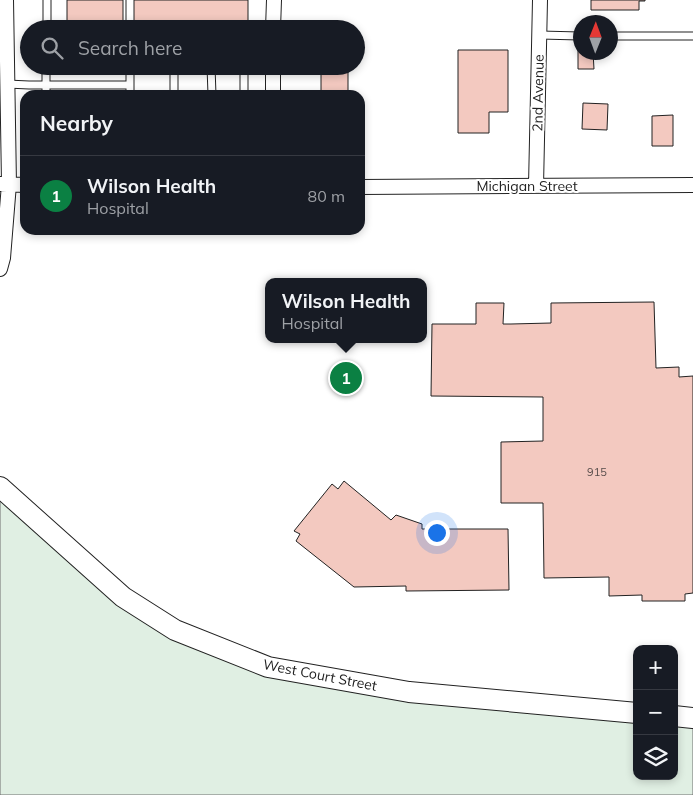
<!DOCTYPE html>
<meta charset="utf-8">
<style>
:root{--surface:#171b24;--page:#242831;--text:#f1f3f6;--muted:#9ea1a6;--line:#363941;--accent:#0b8043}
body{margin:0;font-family:Mulish,sans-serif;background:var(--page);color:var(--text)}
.controls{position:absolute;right:15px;bottom:15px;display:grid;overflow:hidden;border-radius:10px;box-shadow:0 2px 8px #0003}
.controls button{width:45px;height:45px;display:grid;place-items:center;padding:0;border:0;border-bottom:1px solid var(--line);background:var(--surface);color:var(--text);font:25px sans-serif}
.compass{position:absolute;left:573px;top:15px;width:45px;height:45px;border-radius:50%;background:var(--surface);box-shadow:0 2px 8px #0003;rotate:1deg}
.you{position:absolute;left:436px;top:532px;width:18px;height:18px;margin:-12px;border:4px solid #fff;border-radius:50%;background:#1a73e8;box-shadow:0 0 0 8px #1a73e833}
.badge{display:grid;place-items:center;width:32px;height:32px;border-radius:50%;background:var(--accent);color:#fff;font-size:16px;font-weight:700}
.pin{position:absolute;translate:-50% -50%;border:2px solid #fff;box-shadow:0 1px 5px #0006}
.popup{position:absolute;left:265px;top:278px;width:162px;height:65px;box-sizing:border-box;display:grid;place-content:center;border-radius:10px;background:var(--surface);filter:drop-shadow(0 1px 4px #0005);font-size:16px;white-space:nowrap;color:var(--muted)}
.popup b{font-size:19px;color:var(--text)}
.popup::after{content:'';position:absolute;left:50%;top:100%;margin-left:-10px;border:10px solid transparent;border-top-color:var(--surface)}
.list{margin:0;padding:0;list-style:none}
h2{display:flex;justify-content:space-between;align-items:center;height:65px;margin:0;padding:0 20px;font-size:21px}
h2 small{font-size:16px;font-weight:400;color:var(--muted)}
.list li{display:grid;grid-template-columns:32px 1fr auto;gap:15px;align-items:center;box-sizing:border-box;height:80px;padding:0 20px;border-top:1px solid var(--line)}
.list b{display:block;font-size:19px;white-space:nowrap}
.list p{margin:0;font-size:16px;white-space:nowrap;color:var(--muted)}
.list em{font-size:16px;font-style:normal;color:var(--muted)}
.icon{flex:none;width:28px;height:28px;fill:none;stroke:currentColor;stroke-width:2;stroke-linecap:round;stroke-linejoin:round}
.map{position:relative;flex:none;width:693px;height:795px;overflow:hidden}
.search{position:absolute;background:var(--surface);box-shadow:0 2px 8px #0003;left:20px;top:20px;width:345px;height:55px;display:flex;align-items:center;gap:12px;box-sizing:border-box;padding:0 18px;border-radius:28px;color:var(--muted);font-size:19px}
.panel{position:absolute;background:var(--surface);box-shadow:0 2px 8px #0003;left:20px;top:90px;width:345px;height:145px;border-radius:15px}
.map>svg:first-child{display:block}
</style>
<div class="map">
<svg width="693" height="795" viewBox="0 0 693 795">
<rect width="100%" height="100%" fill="#fff"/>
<path fill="#e0efe3" stroke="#6f6f6f" d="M 0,487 L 123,597 L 268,667 L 637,713 L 637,776 L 674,776 L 674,716 L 693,718 L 693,795 L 0,795 Z"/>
<path fill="#f3c9c0" stroke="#222" d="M 67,0 L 123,0 L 123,29 L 67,29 Z
M 133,0 L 248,0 L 248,26 L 133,29 Z
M 591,0 L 645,0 L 645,1 L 639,1 L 639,10 L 591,10 Z
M 578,40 L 580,40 L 580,52 L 593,52 L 594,69 L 578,69 Z
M 458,50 L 508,50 L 508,112 L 489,112 L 489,133 L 458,133 Z
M 321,66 L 348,67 L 348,95 L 321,95 Z
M 583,103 L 608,104 L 607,130 L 582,129 Z
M 673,115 L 673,146 L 652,146 L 652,116 Z
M 654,302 L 656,368 L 679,367 L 679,377 L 693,376 L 693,593 L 685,594 L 685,601 L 642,601 L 642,595 L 609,596 L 609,577 L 544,578 L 543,503 L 501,503 L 501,442 L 543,441 L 543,397 L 431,396 L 432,324 L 476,324 L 476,303 L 504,303 L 503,324 L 511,324 L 551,323 L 551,303 Z
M 344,481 L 391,520 L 396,515 L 422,524 L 422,529 L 508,529 L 509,590 L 406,591 L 406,586 L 354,587 L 296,541 L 300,534 L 294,531 L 332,484 L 338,489 Z"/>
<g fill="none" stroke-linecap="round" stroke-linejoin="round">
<defs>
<path id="service" d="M 130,0 L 130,29
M 47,29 L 47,0
M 540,35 L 580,36
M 610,36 L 693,36
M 46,66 L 46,95
M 130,66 L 130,85
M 174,66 L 174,95
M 211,66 L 212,95
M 244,66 L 244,95
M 7,84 L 29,85 L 130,85 L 130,95"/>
<path id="minor" d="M 273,29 L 274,0
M 273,95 L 273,66
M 1,184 L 25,185
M 536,186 L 540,0
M 360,187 L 693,185
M 0,269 L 3,258 L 9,184 L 6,0"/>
<path id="secondary" d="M 0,487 L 123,597 L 175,630 L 268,667 L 409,692 L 637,713
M 674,716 L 693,718"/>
</defs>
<use href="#service" stroke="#222" stroke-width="9"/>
<use href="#minor" stroke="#222" stroke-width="16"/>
<use href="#secondary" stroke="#222" stroke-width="22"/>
<use href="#service" stroke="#fff" stroke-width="7"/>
<use href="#minor" stroke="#fff" stroke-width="14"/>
<use href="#secondary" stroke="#fff" stroke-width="20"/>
</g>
<g text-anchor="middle" stroke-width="4" stroke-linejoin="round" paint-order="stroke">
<g font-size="11" fill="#564c4a">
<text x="597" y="476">915</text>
</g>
<g font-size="14" fill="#222" stroke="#fff">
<text transform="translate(538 93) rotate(-89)" y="5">2nd Avenue</text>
<text x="527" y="191">Michigan Street</text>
<text transform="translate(320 675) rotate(11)" y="5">West Court Street</text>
</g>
</g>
</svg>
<div class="controls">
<button>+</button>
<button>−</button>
<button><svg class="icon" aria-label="layers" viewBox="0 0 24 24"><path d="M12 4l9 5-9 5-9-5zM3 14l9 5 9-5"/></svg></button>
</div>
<svg class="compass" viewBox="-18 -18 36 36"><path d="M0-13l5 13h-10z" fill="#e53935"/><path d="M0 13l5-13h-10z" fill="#9ea1a6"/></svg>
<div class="you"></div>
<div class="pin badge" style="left:346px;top:378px">1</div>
<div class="popup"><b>Wilson Health</b>Hospital</div>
<div class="search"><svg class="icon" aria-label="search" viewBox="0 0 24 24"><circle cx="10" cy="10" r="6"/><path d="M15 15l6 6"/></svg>Search here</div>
<section class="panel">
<h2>Nearby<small></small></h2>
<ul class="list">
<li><span class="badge">1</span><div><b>Wilson Health</b><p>Hospital</p></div><em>80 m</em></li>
</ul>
</section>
</div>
